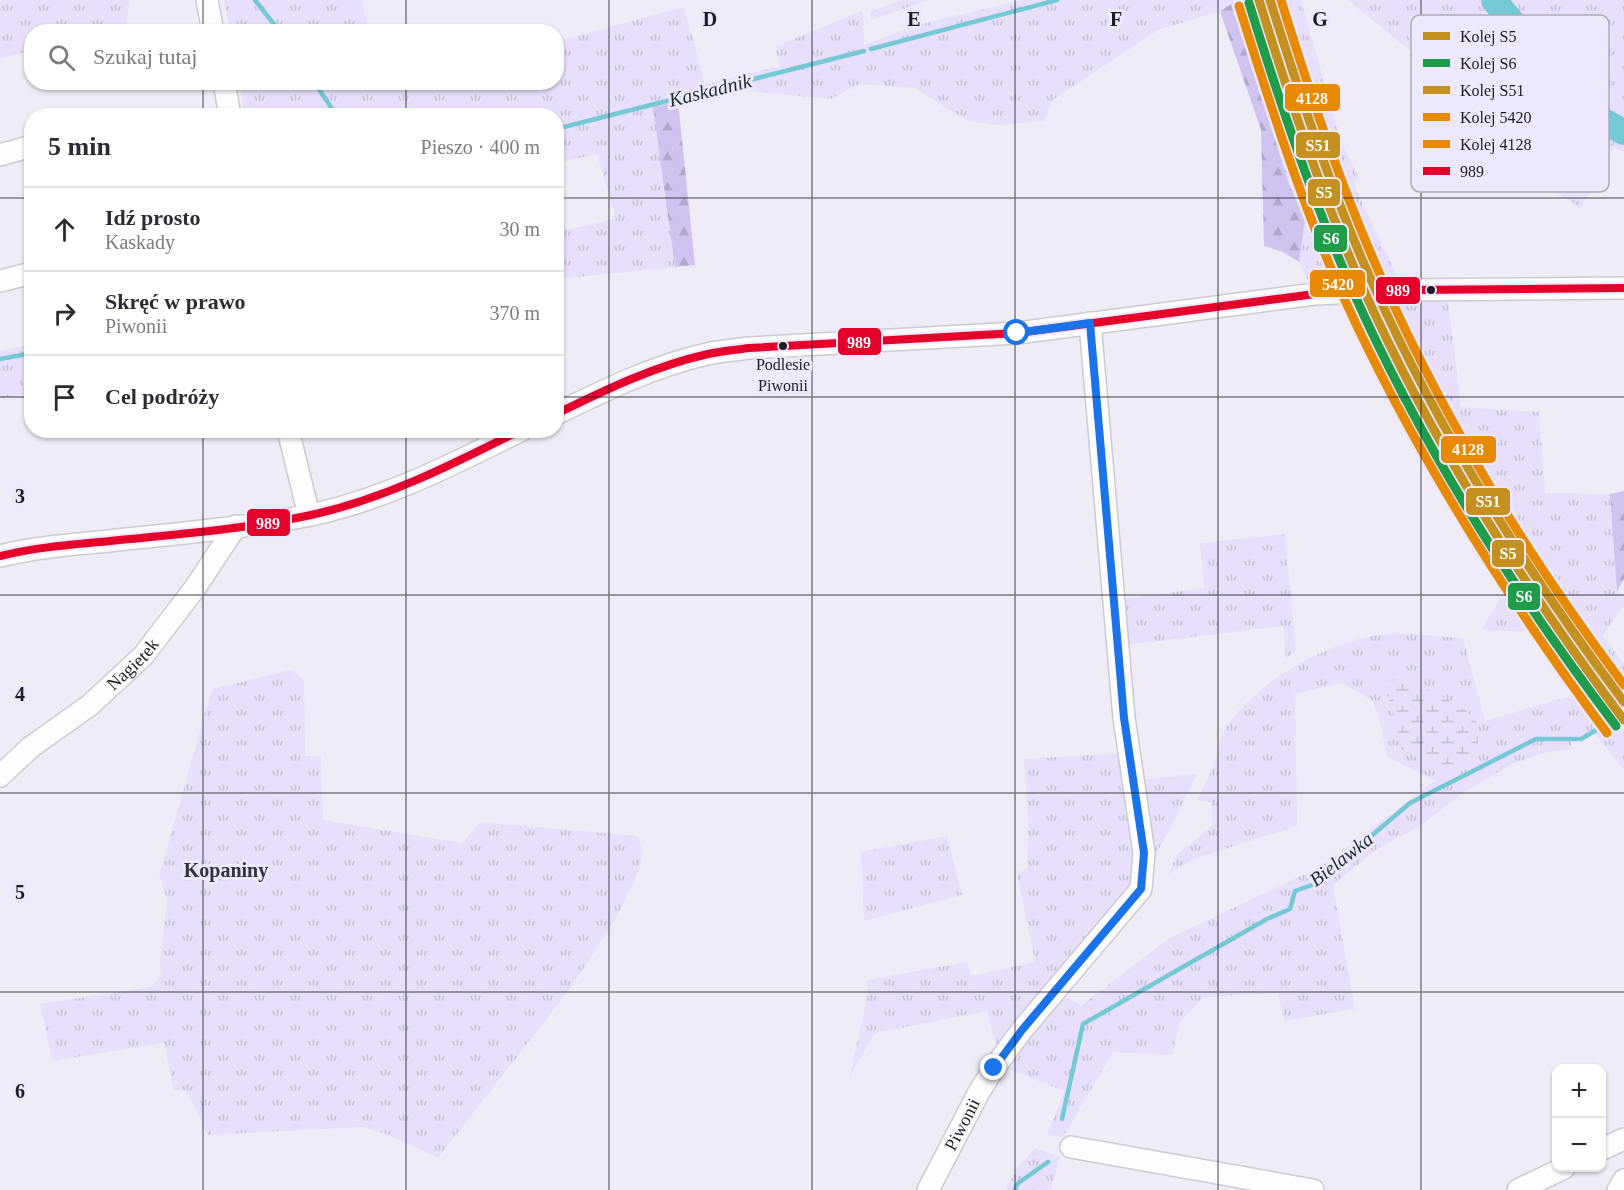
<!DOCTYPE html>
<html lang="pl">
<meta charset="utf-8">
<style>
:root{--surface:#fff;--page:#f2f2f3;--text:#2b2b33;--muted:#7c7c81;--line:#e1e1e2}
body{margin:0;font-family:Georgia,serif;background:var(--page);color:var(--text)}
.controls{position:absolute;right:18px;bottom:18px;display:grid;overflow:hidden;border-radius:12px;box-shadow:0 2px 4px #0004}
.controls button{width:54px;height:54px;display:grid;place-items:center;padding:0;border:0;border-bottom:2px solid var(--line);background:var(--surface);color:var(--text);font:30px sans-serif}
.stop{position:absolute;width:18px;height:18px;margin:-14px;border:4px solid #1a73e8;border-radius:50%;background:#fff}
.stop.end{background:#1a73e8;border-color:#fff;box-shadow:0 2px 6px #0008}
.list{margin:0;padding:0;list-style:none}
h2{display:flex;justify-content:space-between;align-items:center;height:78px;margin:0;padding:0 24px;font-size:26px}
h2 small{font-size:20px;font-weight:400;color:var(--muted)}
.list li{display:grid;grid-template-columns:39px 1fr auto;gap:18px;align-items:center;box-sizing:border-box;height:84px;padding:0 24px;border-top:2px solid var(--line)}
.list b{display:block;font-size:22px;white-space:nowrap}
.list p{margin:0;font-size:20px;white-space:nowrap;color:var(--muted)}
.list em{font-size:20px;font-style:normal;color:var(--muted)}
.icon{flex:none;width:33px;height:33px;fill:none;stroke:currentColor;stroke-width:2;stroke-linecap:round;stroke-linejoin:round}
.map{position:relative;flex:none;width:1624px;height:1190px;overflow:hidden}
.search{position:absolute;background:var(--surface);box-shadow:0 2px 4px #0004;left:24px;top:24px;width:540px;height:66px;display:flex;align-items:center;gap:15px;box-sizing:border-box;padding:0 21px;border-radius:24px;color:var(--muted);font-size:22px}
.panel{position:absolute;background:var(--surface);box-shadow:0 2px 4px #0004;left:24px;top:108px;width:540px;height:330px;border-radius:24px}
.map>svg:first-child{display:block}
</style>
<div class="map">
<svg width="1624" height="1190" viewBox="0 0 1624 1190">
<defs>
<pattern id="grass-tufts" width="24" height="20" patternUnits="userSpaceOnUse" patternTransform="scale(1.5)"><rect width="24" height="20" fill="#e7dffb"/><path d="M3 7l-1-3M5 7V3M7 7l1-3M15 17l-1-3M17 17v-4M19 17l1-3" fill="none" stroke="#c6bfd7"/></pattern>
<pattern id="forest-firs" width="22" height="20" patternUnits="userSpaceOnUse" patternTransform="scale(1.5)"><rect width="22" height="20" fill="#d1c3f0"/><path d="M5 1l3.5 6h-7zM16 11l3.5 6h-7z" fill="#b3a7ce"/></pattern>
<pattern id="wetland-marsh" width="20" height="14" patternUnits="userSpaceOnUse" patternTransform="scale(1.5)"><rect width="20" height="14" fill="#e7dffb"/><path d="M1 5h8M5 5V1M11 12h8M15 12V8" fill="none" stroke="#c6bfd7"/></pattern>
</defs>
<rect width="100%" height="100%" fill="#f0ecf7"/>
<path fill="#eae4f9" d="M 1248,0 L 1282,0 L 1304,76 L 1380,282 L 1351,283 L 1323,218 L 1284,115 Z
M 1391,297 L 1422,363 L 1509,521 L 1542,577 L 1624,689 L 1624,734 L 1603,707 L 1540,615 L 1437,449 L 1366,307 Z"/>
<path fill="url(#grass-tufts)" d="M 0,0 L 130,0 L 126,23 L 96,31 L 32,32 L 31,50 L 0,59 Z
M 224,0 L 361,0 L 369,31 L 230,31 Z
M 901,0 L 929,0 L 871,20 L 870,12 Z
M 1022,0 L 1248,0 C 1277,97 1311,191 1351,283 L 1308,281 L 1299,262 L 1305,219 L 1289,184 L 1233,3 L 1220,11 L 1158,30 L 1054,99 L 1044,121 L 998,125 L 967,121 L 915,88 L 859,84 L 831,99 L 726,89 L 654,107 L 675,267 L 557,279 L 557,232 L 616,219 L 597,154 L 557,163 L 556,116 L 245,115 L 239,83 L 382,82 L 382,84 L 390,82 L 556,82 L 557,41 L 684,7 L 705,85 L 780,66 L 775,47 L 863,10 L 864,45 L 917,25 Z
M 1282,0 L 1301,0 L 1341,142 L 1359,177 L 1354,185 L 1397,276 L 1380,282 L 1304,76 Z
M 1348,0 L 1624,0 L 1624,152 L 1614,147 L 1581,208 L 1550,188 L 1458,90 Z
M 1391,297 L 1448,300 L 1461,407 L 1539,412 L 1545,493 L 1610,494 L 1617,592 L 1624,596 L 1624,605 L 1603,636 L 1624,663 L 1624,689 L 1542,577 L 1509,521 L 1422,363 Z
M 1366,307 L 1437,449 L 1540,615 L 1603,707 L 1624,734 L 1624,770 L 1595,734 L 1570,737 L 1572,749 L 1543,753 L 1512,764 L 1461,794 L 1422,825 L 1378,848 L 1333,885 L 1355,1009 L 1284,1021 L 1278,993 L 1204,997 L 1180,1022 L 1172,1055 L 1113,1052 L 1063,1137 L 1047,1135 L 1065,1091 L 1002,1067 L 1061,993 L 1081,1006 L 1168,939 L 1322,866 L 1435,781 L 1387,756 L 1379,717 L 1372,700 L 1342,683 L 1295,694 L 1297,826 L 1194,859 L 1168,874 L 1177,854 L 1191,844 L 1212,825 L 1211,802 L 1197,800 C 1203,787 1211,773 1216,759 C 1219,749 1220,737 1225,729 C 1257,680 1330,640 1386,634 C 1408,632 1440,637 1463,638 L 1485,721 L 1571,696 L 1527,631 L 1496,631 L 1481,629 L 1504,593 L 1407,426 L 1389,380 L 1356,312 Z
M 31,344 L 31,394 L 0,398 L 0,351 Z
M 1285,534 L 1296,650 L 1286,659 L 1283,626 L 1126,645 L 1121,599 L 1204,588 L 1200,543 Z
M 291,670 L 304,680 L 305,756 L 321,756 L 323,820 L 462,843 L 480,822 L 638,836 L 643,855 L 636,878 L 615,920 L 572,986 L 438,1158 L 389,1135 L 362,1127 L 208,1135 L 186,1090 L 174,1091 L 164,1043 L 52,1061 L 40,1004 L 151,987 L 161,975 L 160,963 L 167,898 L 159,876 L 212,689 Z
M 1120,753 L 1136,837 L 1133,886 L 1001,1050 L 996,1045 L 987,1011 L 875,1033 L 850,1075 L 868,994 L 867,980 L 967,962 L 971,976 L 1035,962 L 1017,874 L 1027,868 L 1028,822 L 1024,759 Z
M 1197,774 L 1168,833 L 1153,859 L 1139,780 Z
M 947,836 L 962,895 L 864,921 L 861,852 Z
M 1035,1148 L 1060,1157 L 1051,1190 L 1006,1190 L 1016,1169 Z"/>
<path fill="url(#forest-firs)" d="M 1233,3 L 1289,184 L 1305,220 L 1299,262 L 1283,252 L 1264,246 L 1261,130 L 1220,11 Z
M 678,101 L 695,265 L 675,267 L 653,107 Z
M 1624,491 L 1624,579 L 1617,592 L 1610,494 Z"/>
<path fill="url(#wetland-marsh)" d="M 1400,680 C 1430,690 1457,700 1479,724 L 1477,756 L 1465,758 L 1450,769 L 1434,765 L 1400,749 L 1397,726 L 1389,698 L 1377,681 Z"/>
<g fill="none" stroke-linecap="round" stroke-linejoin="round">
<path stroke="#75c9d5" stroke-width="4.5" d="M 255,0 L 280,32
M 871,49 L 1057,0
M 314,82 L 337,116
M 556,129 L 864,51
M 0,359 L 32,353
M 1062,1119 L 1083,1024 L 1267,919 L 1290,909 L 1295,891 L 1315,884 L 1410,803 L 1536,739 L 1581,739 L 1603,726
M 1015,1190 L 1017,1184 L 1048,1162"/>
<path stroke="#75c9d5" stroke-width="26" d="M 1494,0 L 1581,106 L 1592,115 L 1624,132"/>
<defs>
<g id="minor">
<path d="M 207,0 L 213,32"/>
<path d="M 224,82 L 230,116"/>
<path d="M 0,155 L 32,146"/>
<path d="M 0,281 L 32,273"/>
<path d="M 556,414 C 605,390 654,366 707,354 C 721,351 735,350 749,348 L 1017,333 L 1315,294 L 1408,290 L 1624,288"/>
<path d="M 288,430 L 309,515"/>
<path d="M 0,556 C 32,548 66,545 99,542 C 169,534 241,529 311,515 C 386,499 453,464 522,430"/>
<path id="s1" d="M 0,776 L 31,747 L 90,705 L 143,656 L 195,588 L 236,526"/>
<path d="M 1071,1147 L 1313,1190"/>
<path d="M 1602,1149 L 1624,1139"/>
<path id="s2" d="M 928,1190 L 979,1092 L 994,1068 L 1022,1030 L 1141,889 L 1144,853 L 1124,718 L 1090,323"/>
<path d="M 1518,1190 L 1564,1168"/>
<path d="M 1618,1190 L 1624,1180"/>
</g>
</defs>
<use href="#minor" stroke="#cdcad3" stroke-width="24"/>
<use href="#minor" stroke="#fdfcfe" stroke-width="21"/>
<defs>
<path id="bus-1" d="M 556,414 C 605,390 654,366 708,354 C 721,351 735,350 749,348 L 1017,333 L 1315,294 L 1408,290 L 1624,288
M 0,556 C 33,548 66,545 99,542 C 169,535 241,530 311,515 C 385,499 453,464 521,430"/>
</defs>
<use href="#bus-1" stroke="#eee8fc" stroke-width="12"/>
<use href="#bus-1" stroke="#e4002b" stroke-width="8"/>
<defs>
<path id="rail-1" d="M 1259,0 C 1289,97 1321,193 1362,286 C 1431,441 1522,584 1624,720"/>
<path id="rail-2" d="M 1249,3 C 1279,100 1311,196 1352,289 C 1421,445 1513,590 1616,726"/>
<path id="rail-3" d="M 1270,0 C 1300,95 1331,191 1372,282 C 1439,432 1526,571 1624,702"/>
<path id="rail-4" d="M 1239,6 C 1270,104 1301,202 1343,296 C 1414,452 1505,596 1607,733"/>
<path id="rail-5" d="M 1281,0 C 1310,94 1341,187 1381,277 C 1445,422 1529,558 1624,685"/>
</defs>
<use href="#rail-1" stroke="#eee8fc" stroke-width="14"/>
<use href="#rail-2" stroke="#eee8fc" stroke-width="14"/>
<use href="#rail-3" stroke="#eee8fc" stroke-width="14"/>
<use href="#rail-4" stroke="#eee8fc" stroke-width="14"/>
<use href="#rail-5" stroke="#eee8fc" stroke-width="14"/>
<use href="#rail-1" stroke="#c49120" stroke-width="9"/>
<use href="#rail-2" stroke="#1f9b4a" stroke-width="9"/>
<use href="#rail-3" stroke="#c49120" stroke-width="9"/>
<use href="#rail-4" stroke="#e88904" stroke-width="9"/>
<use href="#rail-5" stroke="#e88904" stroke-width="9"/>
</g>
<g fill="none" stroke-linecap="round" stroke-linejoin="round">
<path stroke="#1a73e8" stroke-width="8" d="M 994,1068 L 1022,1030 L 1141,889 L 1144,853 L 1124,718 L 1090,323 L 1017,333"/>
</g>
<path fill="none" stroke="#1e1c23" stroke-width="1.5" stroke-opacity="0.55" d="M 203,0 L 203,32M 406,0 L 406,32M 609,0 L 609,1190M 812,0 L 812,1190M 1015,0 L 1015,1190M 1218,0 L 1218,1190M 1421,0 L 1421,1190M 203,82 L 203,116M 406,82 L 406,116M 0,198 L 32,198M 556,198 L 1624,198M 0,397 L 32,397M 556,397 L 1624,397M 203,430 L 203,1190M 406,430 L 406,1190M 0,595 L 1624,595M 0,793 L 1624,793M 0,992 L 1624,992"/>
<g fill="#1e1c23" stroke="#eee8fc" stroke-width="2">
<circle cx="1431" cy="290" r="5"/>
<circle cx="783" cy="346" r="5"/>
</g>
<g text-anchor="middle" stroke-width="6" stroke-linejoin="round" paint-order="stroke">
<g font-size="16" fill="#1e1c23" stroke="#eee8fc">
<text x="783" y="370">Podlesie<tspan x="783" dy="21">Piwonii</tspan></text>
</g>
<g font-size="18" fill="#1e1c23" stroke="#eee8fc">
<text dy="6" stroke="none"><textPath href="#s1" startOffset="174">Nagietek</textPath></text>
<text dy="6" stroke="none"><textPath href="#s2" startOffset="74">Piwonii</textPath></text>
</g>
<g font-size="20" font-style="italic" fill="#1a2f31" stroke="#eee8fc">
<text transform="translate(710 90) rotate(-14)" y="7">Kaskadnik</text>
<text transform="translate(1341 859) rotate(-38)" y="7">Bielawka</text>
</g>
<g font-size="20" font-weight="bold" fill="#353141" stroke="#eee8fc">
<text x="226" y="877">Kopaniny</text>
</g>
</g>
<rect x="1411" y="15" width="198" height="177" rx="9" fill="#eee8fc" stroke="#b0abbb" stroke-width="1.5"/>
<rect x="1423" y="32" width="27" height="8" fill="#c49120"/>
<rect x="1423" y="59" width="27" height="8" fill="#1f9b4a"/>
<rect x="1423" y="86" width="27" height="8" fill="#c49120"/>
<rect x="1423" y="113" width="27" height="8" fill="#e88904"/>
<rect x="1423" y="140" width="27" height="8" fill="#e88904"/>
<rect x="1423" y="167" width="27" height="8" fill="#e4002b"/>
<g font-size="16" fill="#1e1c23">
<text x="1460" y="42">Kolej S5</text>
<text x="1460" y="69">Kolej S6</text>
<text x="1460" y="96">Kolej S51</text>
<text x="1460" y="123">Kolej 5420</text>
<text x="1460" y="150">Kolej 4128</text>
<text x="1460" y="177">989</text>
</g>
<g font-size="20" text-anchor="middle" font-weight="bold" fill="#1e1c23" stroke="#eee8fc" stroke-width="6" stroke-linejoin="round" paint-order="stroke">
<text x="710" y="26">D</text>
<text x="914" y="26">E</text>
<text x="1116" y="26">F</text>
<text x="1320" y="26">G</text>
<text x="20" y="503">3</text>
<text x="20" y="701">4</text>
<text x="20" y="899">5</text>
<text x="20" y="1098">6</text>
</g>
<g stroke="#eee8fc" stroke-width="2">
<rect x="1284" y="83" width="57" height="29" rx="6" fill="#e88904"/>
<rect x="1295" y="131" width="46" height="28" rx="6" fill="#c49120"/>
<rect x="1307" y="178" width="34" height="29" rx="6" fill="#c49120"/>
<rect x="1313" y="224" width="35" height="29" rx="6" fill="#1f9b4a"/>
<rect x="1309" y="269" width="57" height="29" rx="6" fill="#e88904"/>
<rect x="1375" y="276" width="46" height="29" rx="6" fill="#e4002b"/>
<rect x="837" y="327" width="45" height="29" rx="6" fill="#e4002b"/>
<rect x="1440" y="435" width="57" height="29" rx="6" fill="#e88904"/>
<rect x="1465" y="487" width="46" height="29" rx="6" fill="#c49120"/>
<rect x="246" y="508" width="45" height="29" rx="6" fill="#e4002b"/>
<rect x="1491" y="539" width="34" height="29" rx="6" fill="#c49120"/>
<rect x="1507" y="582" width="34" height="29" rx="6" fill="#1f9b4a"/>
</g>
<g font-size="16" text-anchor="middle" font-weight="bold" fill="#fff">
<text x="1312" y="104">4128</text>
<text x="1318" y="151">S51</text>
<text x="1324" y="198">S5</text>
<text x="1331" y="244">S6</text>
<text x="1338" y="290">5420</text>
<text x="1398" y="296">989</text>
<text x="859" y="348">989</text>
<text x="1468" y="455">4128</text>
<text x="1488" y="507">S51</text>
<text x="268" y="529">989</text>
<text x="1508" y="559">S5</text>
<text x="1524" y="602">S6</text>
</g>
</svg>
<div class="controls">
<button>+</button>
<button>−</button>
</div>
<div class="stop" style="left:1017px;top:333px"></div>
<div class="stop end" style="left:994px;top:1068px"></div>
<div class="search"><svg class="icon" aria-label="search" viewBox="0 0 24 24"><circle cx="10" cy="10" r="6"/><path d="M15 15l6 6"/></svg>Szukaj tutaj</div>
<section class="panel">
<h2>5 min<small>Pieszo · 400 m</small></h2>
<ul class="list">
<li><svg class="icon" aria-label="ahead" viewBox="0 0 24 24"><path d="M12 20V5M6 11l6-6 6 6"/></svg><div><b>Idź prosto</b><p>Kaskady</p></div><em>30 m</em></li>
<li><svg class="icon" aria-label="right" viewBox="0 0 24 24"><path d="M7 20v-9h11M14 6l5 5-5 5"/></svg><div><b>Skręć w prawo</b><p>Piwonii</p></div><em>370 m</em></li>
<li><svg class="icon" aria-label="arrive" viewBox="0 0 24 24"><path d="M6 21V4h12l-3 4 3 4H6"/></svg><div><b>Cel podróży</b></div></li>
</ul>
</section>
</div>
